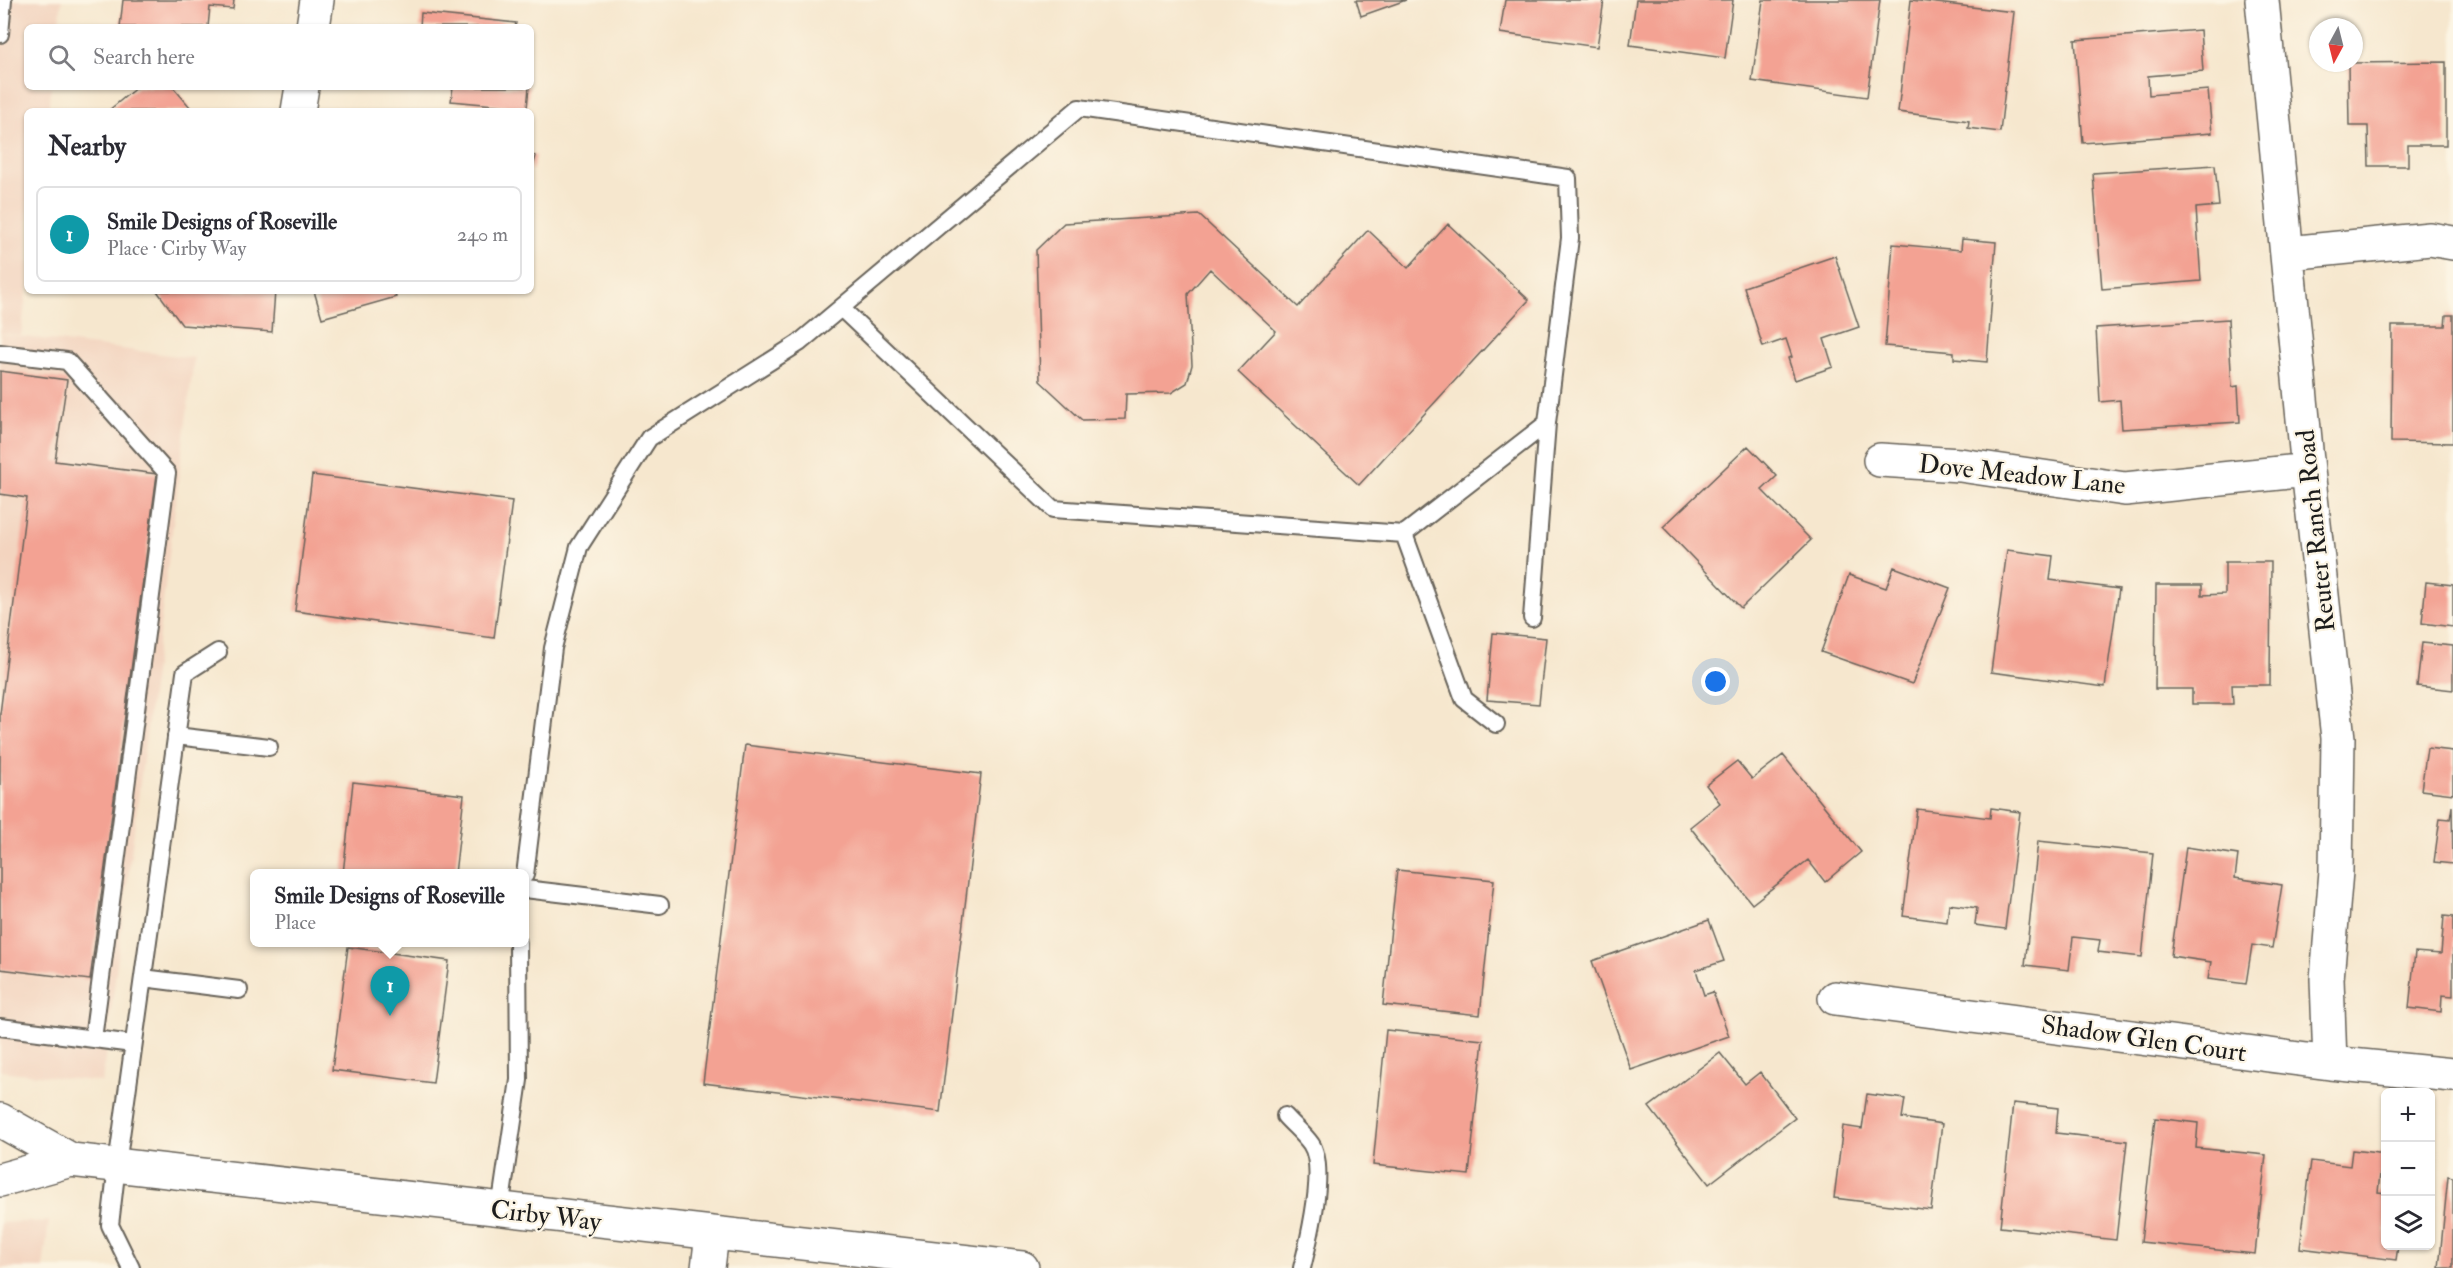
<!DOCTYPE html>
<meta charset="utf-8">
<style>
:root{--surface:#fff;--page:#f7f7f7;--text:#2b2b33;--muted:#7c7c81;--line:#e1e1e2;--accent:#7c3aed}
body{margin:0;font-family:"IM FELL Double Pica",serif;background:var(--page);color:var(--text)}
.controls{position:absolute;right:18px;bottom:18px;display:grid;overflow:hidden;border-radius:9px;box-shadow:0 2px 4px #0004}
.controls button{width:54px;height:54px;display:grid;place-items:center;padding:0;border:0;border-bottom:2px solid var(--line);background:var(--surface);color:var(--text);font:30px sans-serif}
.compass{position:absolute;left:2309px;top:18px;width:54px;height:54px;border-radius:50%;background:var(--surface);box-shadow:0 2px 4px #0004;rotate:187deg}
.you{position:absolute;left:1716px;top:682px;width:21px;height:21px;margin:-15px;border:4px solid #fff;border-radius:50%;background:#1a73e8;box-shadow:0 0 0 9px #1a73e833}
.badge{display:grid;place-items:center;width:39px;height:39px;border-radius:50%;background:var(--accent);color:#fff;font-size:20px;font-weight:700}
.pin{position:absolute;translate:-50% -50px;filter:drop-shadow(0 2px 3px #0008)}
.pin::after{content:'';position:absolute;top:32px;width:21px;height:18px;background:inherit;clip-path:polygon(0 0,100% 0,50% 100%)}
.popup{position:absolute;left:250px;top:869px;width:279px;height:78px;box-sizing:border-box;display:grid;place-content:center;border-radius:9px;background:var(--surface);filter:drop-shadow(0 2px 4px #0005);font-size:20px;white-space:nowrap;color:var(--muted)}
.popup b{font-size:22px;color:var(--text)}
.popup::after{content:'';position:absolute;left:50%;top:100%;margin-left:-12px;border:12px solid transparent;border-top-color:var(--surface)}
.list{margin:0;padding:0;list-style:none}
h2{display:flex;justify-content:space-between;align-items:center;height:78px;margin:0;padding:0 24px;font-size:26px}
h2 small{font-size:20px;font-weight:400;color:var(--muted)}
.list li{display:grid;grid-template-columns:39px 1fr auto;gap:18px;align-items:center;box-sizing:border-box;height:96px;margin:0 12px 12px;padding:0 12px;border:2px solid var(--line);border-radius:9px}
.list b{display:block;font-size:22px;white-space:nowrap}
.list p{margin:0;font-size:20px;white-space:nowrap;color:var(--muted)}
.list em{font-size:20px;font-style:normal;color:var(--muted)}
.icon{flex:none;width:33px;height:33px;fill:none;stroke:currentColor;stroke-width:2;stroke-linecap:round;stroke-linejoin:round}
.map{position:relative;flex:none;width:2453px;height:1268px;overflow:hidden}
.search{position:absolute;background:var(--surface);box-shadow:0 2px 4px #0004;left:24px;top:24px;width:510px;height:66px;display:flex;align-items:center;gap:15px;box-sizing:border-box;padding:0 21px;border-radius:9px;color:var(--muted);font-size:22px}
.panel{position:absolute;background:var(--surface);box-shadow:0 2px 4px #0004;left:24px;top:108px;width:510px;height:186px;border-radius:9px}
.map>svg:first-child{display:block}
</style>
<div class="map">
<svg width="2453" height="1268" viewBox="0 0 2453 1268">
<rect width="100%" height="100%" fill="#fcf5e5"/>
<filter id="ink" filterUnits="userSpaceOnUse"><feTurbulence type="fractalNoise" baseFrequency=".0167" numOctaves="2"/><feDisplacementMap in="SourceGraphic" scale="12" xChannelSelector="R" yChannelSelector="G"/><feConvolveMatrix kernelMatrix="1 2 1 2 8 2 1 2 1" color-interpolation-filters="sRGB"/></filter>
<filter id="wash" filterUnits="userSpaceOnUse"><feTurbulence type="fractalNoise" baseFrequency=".008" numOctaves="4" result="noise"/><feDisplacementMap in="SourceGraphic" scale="24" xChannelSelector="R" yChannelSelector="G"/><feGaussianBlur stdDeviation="1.35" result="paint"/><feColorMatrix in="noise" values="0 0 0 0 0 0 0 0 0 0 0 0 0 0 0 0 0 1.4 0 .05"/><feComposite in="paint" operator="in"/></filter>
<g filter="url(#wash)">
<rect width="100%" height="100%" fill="#f6e7ce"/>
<path fill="#f3d4bf" d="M 0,0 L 62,0 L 58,27 L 27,27 L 27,87 L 51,87 L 48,111 L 27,111 L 27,286 L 21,336 L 0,333 Z
M 0,334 L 194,358 L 102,1082 L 0,1071 Z
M 49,1221 L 43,1268 L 0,1268 L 0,1223 Z"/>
<g id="blocks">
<path fill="#f3a293" d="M 123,0 L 234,0 L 233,9 L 210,7 L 208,27 L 120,27 Z
M 1356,0 L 1406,0 L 1361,16 Z
M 1505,0 L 1604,0 L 1597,47 L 1500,33 Z
M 1636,0 L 1733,0 L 1725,58 L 1630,45 Z
M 1763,0 L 1880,0 L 1867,97 L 1752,81 Z
M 1911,0 L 2014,12 L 2000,132 L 1968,128 L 1969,121 L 1898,112 Z
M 421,13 L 516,23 L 515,27 L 420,27 Z
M 2200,30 L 2203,71 L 2148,76 L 2149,95 L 2208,90 L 2212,133 L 2083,143 L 2075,40 Z
M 2446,62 L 2446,145 L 2408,145 L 2408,166 L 2369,166 L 2368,126 L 2349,126 L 2348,63 Z
M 137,87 L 173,87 L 190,107 L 186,111 L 108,111 Z
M 453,87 L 529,87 L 527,108 L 451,101 Z
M 531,155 L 536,156 L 532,170 L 531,170 Z
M 2215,165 L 2219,206 L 2196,208 L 2201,281 L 2102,289 L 2093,173 Z
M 1199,215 L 1298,307 L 1368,230 L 1408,268 L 1448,224 L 1529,300 L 1359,485 L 1238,372 L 1276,331 L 1210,269 L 1188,294 L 1192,365 L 1187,383 L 1171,393 L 1126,394 L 1125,419 L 1082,420 L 1040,381 L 1036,250 L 1064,223 Z
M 1962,239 L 1996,242 L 1987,362 L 1954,359 L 1954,352 L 1885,346 L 1893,244 L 1961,250 Z
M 1835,256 L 1859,327 L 1824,339 L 1833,367 L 1795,380 L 1788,358 L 1792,357 L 1786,339 L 1763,347 L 1744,287 Z
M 157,291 L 275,291 L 272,332 L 182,325 Z
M 314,291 L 394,291 L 396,297 L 322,318 Z
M 2446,315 L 2453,315 L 2453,443 L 2391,442 L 2392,326 L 2445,326 Z
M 2228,319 L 2232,387 L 2238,386 L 2240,422 L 2122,429 L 2120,400 L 2100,402 L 2096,328 Z
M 0,371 L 67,380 L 55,461 L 157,474 L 90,980 L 0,969 L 0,714 L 27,498 L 0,494 Z
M 1748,446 L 1777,476 L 1762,490 L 1811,540 L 1741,608 L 1663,527 Z
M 312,475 L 512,501 L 494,638 L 295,611 Z
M 2007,550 L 2053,556 L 2050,580 L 2119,589 L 2105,687 L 1991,672 Z
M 2225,562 L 2271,562 L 2270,685 L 2232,685 L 2233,704 L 2192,704 L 2192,689 L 2155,689 L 2156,585 L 2202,585 L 2202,595 L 2225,594 Z
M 1894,567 L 1950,588 L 1912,684 L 1821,652 L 1849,575 L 1886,588 Z
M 2426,582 L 2453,585 L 2453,627 L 2422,623 Z
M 1493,633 L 1546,638 L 1539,704 L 1487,700 Z
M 2422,643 L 2453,646 L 2453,690 L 2417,686 Z
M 745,745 L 981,774 L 940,1112 L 703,1083 Z
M 2427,748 L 2453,751 L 2453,794 L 2421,790 Z
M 1783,755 L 1861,852 L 1825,882 L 1808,860 L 1752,904 L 1690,827 L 1720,803 L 1706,785 L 1737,761 L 1752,779 Z
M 353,782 L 464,795 L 455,874 L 343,874 Z
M 2452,806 L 2453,864 L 2434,862 L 2440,818 L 2450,819 Z
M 1991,808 L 2020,812 L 2005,929 L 1975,925 L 1977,908 L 1949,904 L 1947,922 L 1903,916 L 1917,809 L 1990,818 Z
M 2038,841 L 2153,853 L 2142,957 L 2098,952 L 2100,940 L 2073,937 L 2069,970 L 2025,965 Z
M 2186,847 L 2238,855 L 2235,878 L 2282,885 L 2272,948 L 2252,945 L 2246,984 L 2208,979 L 2211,962 L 2171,956 Z
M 1397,870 L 1494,880 L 1480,1015 L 1383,1005 Z
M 2444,916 L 2453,917 L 2453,996 L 2442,995 L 2441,1012 L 2409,1008 L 2415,952 L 2441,954 Z
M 1709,920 L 1724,961 L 1696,970 L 1704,995 L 1713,992 L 1729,1036 L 1631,1070 L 1592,961 Z
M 348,947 L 449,961 L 433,1083 L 332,1070 Z
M 1386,1030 L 1483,1040 L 1469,1175 L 1373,1165 Z
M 1720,1053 L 1745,1084 L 1760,1072 L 1795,1118 L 1709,1184 L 1649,1107 Z
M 1867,1094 L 1905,1099 L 1902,1118 L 1942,1124 L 1931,1210 L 1834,1198 L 1843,1126 L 1862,1129 Z
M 2013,1103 L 2058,1108 L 2056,1133 L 2127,1141 L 2116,1240 L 2000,1227 Z
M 2155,1118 L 2198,1123 L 2196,1148 L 2266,1155 L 2255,1254 L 2141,1242 Z
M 2352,1150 L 2386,1154 L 2386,1174 L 2380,1174 L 2378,1192 L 2386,1193 L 2386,1246 L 2398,1246 L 2396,1260 L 2300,1248 L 2311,1161 L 2350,1166 Z
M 2448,1176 L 2453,1177 L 2453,1268 L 2439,1268 Z"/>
</g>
</g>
<g filter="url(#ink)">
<use href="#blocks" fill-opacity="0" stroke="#68635a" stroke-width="1.5"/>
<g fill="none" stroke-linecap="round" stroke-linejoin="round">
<defs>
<path id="service" d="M 0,34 L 3,0
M 0,353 L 67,361 L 167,473 L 93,1039
M 1404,534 L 1464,699 L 1496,724
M 1532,618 L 1547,423
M 176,736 L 269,747
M 525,875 L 553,648 L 579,547 L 649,438 L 799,343 L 1079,108 L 1568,178 L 1570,238 L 1547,423 L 1404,534 L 1053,509 L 841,308
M 525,889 L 660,905
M 143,978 L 239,990
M 0,1027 L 133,1044
M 1285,1116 C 1293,1125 1304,1134 1311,1144 C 1327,1168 1309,1240 1302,1268
M 500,1209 L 519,1080 L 518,942
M 131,1268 L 110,1225 L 117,1165 L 185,673 L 218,652"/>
<path id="minor" d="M 2262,0 L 2308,470 L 2338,738 L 2336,871 L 2327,979 L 2330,1063
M 313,27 L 317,0
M 298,111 L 302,87
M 2288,253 L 2430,239 L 2453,243
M 1880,460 L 1960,465 L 2125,489 L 2308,470
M 1835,998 L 2330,1063 L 2453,1075
M 708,1268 L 712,1234"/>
<path id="secondary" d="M 0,1120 L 71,1160 L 1022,1268
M 0,1180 L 71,1160"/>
</defs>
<use href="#service" stroke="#68635a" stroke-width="20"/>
<use href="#minor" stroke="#68635a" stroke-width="36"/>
<use href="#secondary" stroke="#68635a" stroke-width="36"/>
<use href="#service" stroke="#fff" stroke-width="16"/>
<use href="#minor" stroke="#fff" stroke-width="33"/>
<use href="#secondary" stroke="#fff" stroke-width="33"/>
</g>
</g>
<g text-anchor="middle" stroke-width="4.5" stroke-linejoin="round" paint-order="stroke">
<g font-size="26" fill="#1c1c1c" stroke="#fcf5e5">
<text transform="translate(2022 474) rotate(6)" y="9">Dove Meadow Lane</text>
<text transform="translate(2315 531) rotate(-96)" y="9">Reuter Ranch Road</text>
<text transform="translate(2144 1038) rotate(8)" y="9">Shadow Glen Court</text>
<text transform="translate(546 1215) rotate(7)" y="9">Cirby Way</text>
</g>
</g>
</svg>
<div class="controls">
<button>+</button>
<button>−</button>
<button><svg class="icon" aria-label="layers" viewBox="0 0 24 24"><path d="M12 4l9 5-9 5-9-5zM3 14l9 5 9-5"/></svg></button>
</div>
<svg class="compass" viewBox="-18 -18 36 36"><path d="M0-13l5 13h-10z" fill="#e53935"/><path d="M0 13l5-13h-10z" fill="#7c7c81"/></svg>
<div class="you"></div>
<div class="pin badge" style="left:390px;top:1016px;background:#0f9aa8">1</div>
<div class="popup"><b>Smile Designs of Roseville</b>Place</div>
<div class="search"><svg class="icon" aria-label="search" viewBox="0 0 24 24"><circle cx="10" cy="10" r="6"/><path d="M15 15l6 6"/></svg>Search here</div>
<section class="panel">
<h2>Nearby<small></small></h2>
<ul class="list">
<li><span class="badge" style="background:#0f9aa8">1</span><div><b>Smile Designs of Roseville</b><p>Place · Cirby Way</p></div><em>240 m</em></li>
</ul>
</section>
</div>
